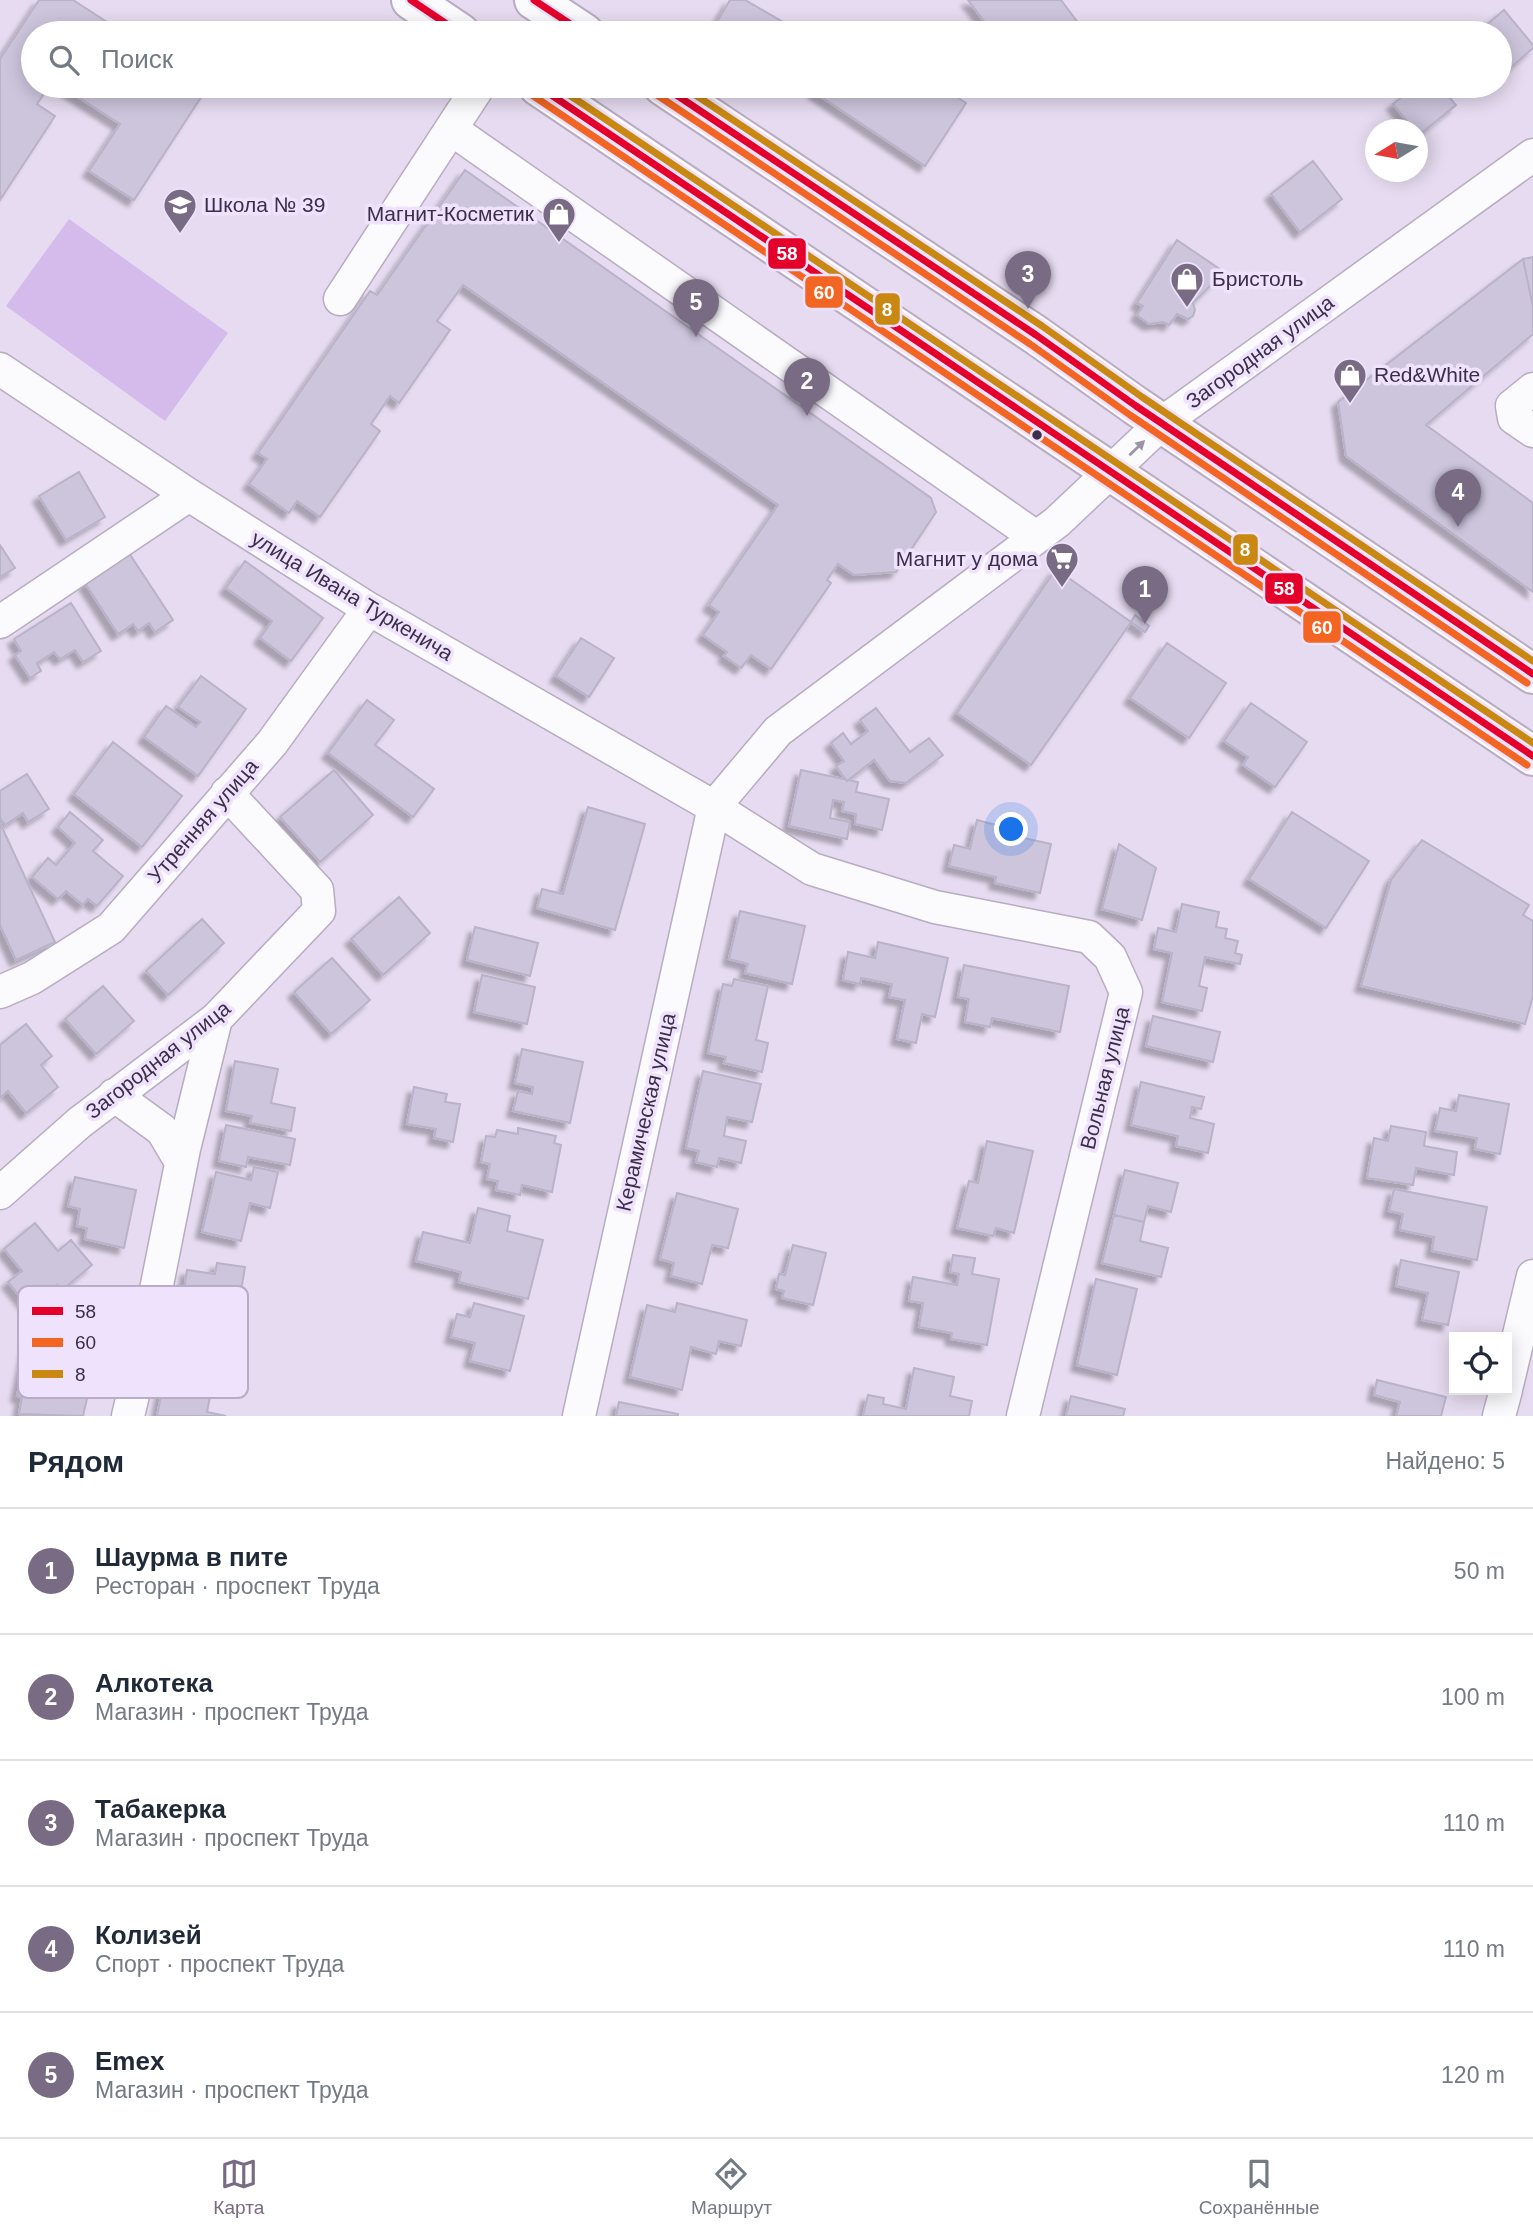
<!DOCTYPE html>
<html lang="ru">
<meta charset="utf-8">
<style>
:root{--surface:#fff;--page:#f6f6f7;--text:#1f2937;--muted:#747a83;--line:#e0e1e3;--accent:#786b83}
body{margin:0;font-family:Helvetica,sans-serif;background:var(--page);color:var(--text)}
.controls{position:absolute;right:21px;bottom:21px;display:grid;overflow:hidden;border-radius:0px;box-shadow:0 4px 18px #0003}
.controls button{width:63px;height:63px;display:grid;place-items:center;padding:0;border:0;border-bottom:2px solid var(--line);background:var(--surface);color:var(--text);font:35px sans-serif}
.compass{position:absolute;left:1365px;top:119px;width:63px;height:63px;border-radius:50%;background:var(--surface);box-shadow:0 4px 18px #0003;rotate:259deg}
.you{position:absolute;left:1012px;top:830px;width:24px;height:24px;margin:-18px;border:5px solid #fff;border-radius:50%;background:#1a73e8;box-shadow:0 0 0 10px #1a73e833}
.badge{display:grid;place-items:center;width:46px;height:46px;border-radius:50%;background:var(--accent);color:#fff;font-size:23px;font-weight:700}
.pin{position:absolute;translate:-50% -58px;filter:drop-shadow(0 2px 4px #0008)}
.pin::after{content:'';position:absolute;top:37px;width:24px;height:21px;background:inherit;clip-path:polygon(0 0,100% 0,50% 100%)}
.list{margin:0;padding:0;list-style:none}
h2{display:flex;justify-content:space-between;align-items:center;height:91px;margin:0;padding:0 28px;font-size:30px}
h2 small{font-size:23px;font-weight:400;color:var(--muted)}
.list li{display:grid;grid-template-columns:46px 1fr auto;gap:21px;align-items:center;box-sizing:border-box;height:126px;padding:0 28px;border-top:2px solid var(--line)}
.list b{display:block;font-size:26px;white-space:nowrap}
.list p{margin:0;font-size:23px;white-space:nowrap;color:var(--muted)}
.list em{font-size:23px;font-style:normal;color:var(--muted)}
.icon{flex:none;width:38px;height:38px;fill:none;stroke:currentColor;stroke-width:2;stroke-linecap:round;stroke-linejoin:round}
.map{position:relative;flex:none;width:1533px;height:1416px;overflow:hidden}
.search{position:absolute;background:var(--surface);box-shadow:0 4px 18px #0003;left:21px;right:21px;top:21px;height:77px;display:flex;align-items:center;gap:18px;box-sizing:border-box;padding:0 24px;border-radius:38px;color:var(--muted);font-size:26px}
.sheet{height:721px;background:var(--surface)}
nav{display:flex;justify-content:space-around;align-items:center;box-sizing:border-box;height:98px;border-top:2px solid var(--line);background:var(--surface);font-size:19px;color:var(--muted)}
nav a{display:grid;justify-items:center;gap:4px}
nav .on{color:var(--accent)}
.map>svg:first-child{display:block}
</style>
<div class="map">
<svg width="1533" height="1416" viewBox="0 0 1533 1416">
<defs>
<filter id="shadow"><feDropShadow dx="-6" dy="6" stdDeviation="2" flood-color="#0004"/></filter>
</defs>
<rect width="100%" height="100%" fill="#e6dbf0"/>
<path fill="#d5bbec" d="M 69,219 L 228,333 L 165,421 L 6,306 Z"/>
<path fill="#ccc5dc" stroke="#b9b3c9" stroke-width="2" filter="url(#shadow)" d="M 39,0 L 73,0 L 124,33 L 33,33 L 33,86 L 49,86 L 37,104 L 55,116 L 0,200 L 0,59 Z
M 730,0 L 745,0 L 802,33 L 714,33 L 711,32 Z
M 968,0 L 1061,0 L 1079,24 L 1067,33 L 993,33 Z
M 1504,10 L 1533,45 L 1533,48 L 1500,77 L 1500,33 L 1477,33 Z
M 61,86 L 204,86 L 207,88 L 134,200 L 89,171 L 120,124 Z
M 818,86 L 940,86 L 966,103 L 925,166 L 814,92 Z
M 1416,86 L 1440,86 L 1456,105 L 1419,135 L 1418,130 L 1414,130 L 1393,104 Z
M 1313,161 L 1342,199 L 1300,232 L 1271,194 Z
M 465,170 L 931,498 L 936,512 L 896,572 L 854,575 L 838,564 L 827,580 L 831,583 L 771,669 L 751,655 L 741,668 L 724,656 L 727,652 L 703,635 L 719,612 L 709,605 L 778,505 L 463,285 L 437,321 L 450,330 L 399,403 L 390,396 L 371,424 L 380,431 L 320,517 L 297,501 L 289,513 L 249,484 L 267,459 L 258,453 L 370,291 L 377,295 Z
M 1177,240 L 1224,272 L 1193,303 L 1195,310 L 1193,316 L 1188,319 L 1177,314 L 1169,325 L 1163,322 L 1149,324 L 1137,315 L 1143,306 L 1137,303 Z
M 1533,257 L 1533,307 L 1523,259 Z
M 1523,259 L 1533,307 L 1533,334 L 1426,425 L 1533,503 L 1533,592 L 1346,456 L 1338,402 Z
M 79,472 L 105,517 L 66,540 L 39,496 Z
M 0,545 L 15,568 L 0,577 Z
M 129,553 L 173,620 L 155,632 L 149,623 L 138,631 L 133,624 L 118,634 L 85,583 Z
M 245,561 L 323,618 L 291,661 L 260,638 L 272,621 L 226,588 Z
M 1056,569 L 1131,622 L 1031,765 L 957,713 Z
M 71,603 L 101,651 L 83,662 L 75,650 L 60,659 L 54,652 L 37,663 L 41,671 L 30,678 L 15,655 L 21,651 L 14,639 Z
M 1135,615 L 1149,626 L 1145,632 L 1131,622 Z
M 581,638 L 614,658 L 589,697 L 556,676 Z
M 1167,643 L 1226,683 L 1189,738 L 1130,698 Z
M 201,676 L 246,709 L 198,776 L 144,737 L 166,706 L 196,727 L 200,722 L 178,707 Z
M 367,700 L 394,720 L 375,745 L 434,789 L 413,817 L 328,753 Z
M 1251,703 L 1307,742 L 1275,787 L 1243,765 L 1248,757 L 1224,741 Z
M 876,708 L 910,752 L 929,738 L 943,755 L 906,783 L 890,781 L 874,760 L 847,781 L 836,766 L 844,761 L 831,743 L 843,733 L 851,744 L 868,731 L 860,720 Z
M 113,742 L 182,796 L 142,847 L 74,794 Z
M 334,770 L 373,815 L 320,862 L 280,817 Z
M 801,770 L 858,782 L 856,792 L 889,799 L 882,830 L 855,824 L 856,814 L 842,811 L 844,802 L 833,800 L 830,818 L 850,822 L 847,839 L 789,826 Z
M 27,774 L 49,809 L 28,822 L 23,813 L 5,825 L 0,818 L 0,791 Z
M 588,807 L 645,824 L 615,930 L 537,908 L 542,889 L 563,894 Z
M 70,812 L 103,840 L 93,851 L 123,876 L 97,906 L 88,899 L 83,905 L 66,891 L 58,899 L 32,877 L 48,858 L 56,865 L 75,843 L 58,827 Z
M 1292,812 L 1369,861 L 1326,928 L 1249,879 Z
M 977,820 L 1008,828 L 1006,834 L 1051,844 L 1040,893 L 995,883 L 996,877 L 949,866 L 954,845 L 970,849 Z
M 0,823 L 55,942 L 16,960 L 0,925 Z
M 1422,840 L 1529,905 L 1523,915 L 1533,921 L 1533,996 L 1525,1024 L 1361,986 L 1391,880 Z
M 1119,844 L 1156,868 L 1142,920 L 1102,909 Z
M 399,897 L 430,933 L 383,975 L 351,939 Z
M 1182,904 L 1219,912 L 1216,927 L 1227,929 L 1225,938 L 1238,941 L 1235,953 L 1242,955 L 1240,964 L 1205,957 L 1199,986 L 1207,988 L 1202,1011 L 1162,1002 L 1172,953 L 1154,949 L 1158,928 L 1176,932 Z
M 740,911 L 805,926 L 792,984 L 745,973 L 748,964 L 729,959 Z
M 202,919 L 224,943 L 168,995 L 146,971 Z
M 475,927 L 538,943 L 530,976 L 467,960 Z
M 878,942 L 948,958 L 935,1017 L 922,1014 L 916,1043 L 897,1039 L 905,1000 L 889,997 L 892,984 L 861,978 L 860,984 L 843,980 L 848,952 L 875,958 Z
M 332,958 L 370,1000 L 331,1034 L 294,992 Z
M 964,965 L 1069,986 L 1060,1032 L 992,1018 L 990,1027 L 965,1022 L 969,999 L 958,997 Z
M 482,975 L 535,987 L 527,1024 L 474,1012 Z
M 734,979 L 768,986 L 756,1040 L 768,1043 L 762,1072 L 724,1063 L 726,1057 L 708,1053 L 723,984 L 732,986 Z
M 103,986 L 134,1021 L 96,1054 L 65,1019 Z
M 1153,1016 L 1220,1032 L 1213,1062 L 1146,1046 Z
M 26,1024 L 52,1056 L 41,1065 L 58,1087 L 26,1113 L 8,1091 L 0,1098 L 0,1045 Z
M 522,1049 L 583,1062 L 570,1123 L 513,1111 L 518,1091 L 532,1094 L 533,1087 L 515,1083 Z
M 235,1061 L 278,1069 L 271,1103 L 295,1108 L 291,1131 L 250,1123 L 252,1116 L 226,1111 Z
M 703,1071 L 761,1084 L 752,1122 L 727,1117 L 724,1136 L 746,1141 L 741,1163 L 719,1158 L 717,1167 L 696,1162 L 699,1151 L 686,1148 Z
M 1141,1082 L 1204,1097 L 1201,1109 L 1192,1107 L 1190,1118 L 1214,1124 L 1208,1153 L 1176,1146 L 1178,1136 L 1131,1125 Z
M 414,1087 L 447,1094 L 445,1102 L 460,1104 L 453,1142 L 434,1138 L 436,1129 L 407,1124 Z
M 1459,1095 L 1509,1104 L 1500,1154 L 1475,1149 L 1477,1138 L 1435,1131 L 1440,1108 L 1456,1111 Z
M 226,1125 L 295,1139 L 290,1165 L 248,1157 L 246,1167 L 219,1161 Z
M 1391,1126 L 1426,1132 L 1424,1146 L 1457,1152 L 1454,1175 L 1416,1168 L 1413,1185 L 1367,1178 L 1374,1138 L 1388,1141 Z
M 518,1128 L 556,1136 L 554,1143 L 561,1145 L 552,1192 L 522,1185 L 520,1195 L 496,1190 L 498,1181 L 487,1179 L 490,1164 L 481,1162 L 486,1136 L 495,1137 L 497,1130 L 518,1134 Z
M 987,1141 L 1033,1151 L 1014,1233 L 996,1228 L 993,1236 L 957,1228 L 969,1181 L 978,1183 Z
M 254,1167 L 278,1172 L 270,1208 L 250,1203 L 241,1241 L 202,1232 L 216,1172 L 251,1180 Z
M 1125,1170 L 1178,1183 L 1171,1212 L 1148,1206 L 1144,1222 L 1114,1215 Z
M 75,1177 L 136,1190 L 124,1248 L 85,1239 L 87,1228 L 77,1226 L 80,1209 L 68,1206 Z
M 1394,1189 L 1487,1207 L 1477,1260 L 1432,1251 L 1434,1237 L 1400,1230 L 1403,1214 L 1389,1211 Z
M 677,1193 L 738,1209 L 728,1248 L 712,1245 L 702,1284 L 671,1276 L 674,1263 L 660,1259 Z
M 478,1208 L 510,1216 L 507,1231 L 543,1240 L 528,1299 L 459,1282 L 461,1272 L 416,1261 L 423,1232 L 470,1243 Z
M 1114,1215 L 1144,1222 L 1140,1241 L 1168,1248 L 1161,1277 L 1102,1263 Z
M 35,1223 L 58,1251 L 71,1240 L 92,1265 L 61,1291 L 57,1285 L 29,1308 L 8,1282 L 22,1271 L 4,1249 Z
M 793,1245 L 826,1253 L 813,1305 L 782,1298 L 784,1291 L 776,1289 L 779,1274 L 785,1275 Z
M 953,1255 L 975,1258 L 972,1274 L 999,1279 L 987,1345 L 951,1339 L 952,1333 L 919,1327 L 923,1303 L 909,1301 L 913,1277 L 957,1285 L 959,1274 L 950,1272 Z
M 1401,1260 L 1459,1272 L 1448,1325 L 1422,1320 L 1428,1293 L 1396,1286 Z
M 217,1263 L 245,1267 L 240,1297 L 220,1294 L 217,1310 L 239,1314 L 235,1340 L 178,1331 L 187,1270 L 215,1274 Z
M 1096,1279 L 1137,1289 L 1117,1375 L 1077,1365 Z
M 474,1303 L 524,1316 L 510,1371 L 470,1361 L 475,1343 L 451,1337 L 457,1314 L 470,1317 Z
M 677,1303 L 747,1320 L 741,1346 L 719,1341 L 716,1354 L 691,1347 L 682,1390 L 630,1377 L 647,1305 L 675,1312 Z
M 30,1330 L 75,1339 L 68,1371 L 78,1374 L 76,1387 L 89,1390 L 83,1416 L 19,1414 L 22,1397 L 17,1396 Z
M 168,1361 L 215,1371 L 207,1412 L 226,1416 L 157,1416 Z
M 914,1368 L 954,1377 L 950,1396 L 972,1401 L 969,1416 L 863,1416 L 868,1395 L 884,1398 L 883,1404 L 906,1409 Z
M 1377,1380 L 1446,1397 L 1441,1416 L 1396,1416 L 1400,1402 L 1374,1395 Z
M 1071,1396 L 1125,1409 L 1123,1416 L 1066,1416 Z
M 619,1402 L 678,1414 L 678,1416 L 616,1416 Z"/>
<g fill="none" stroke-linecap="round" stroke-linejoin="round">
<defs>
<path id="minor" d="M 451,129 L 1036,537
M 340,299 L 479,86
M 0,369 L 189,495 L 369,609 L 714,807 L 812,869 L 935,907 L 1089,937 L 1110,957 L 1126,992 L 1023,1416
M 1533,389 L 1512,406 L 1514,418 L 1533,431
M 0,622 L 189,495
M 0,992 L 32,978 L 111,928 L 272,743 L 369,609
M 114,1095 L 162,1130 L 181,1162
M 0,1193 L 79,1123 L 216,1019 L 319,911 L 317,890 L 227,793
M 1507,1385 L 1533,1276
M 128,1416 L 145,1345 L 184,1149 L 216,1019
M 579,1416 L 714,807 L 778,731 L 1057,522 L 1162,423 L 1533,155
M 1499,1416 L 1506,1390"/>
<path id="major" d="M 411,0 L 460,33
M 534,0 L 584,33
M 538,86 L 1533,756
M 663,86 L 1036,335 L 1136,406 L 1533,674"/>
</defs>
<use href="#minor" stroke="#b7acc1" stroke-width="35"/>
<use href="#major" stroke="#b7acc1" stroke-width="42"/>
<use href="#minor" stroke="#fbfafd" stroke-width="32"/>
<use href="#major" stroke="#fbfafd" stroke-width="38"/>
<defs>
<path id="bus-1" d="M 411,0 L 460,33
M 534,0 L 584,33
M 538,86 L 1533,756
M 663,86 L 1036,335 L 1136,406 L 1533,674"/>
<path id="bus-2" d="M 532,95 L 1527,765
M 657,95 L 1030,344 L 1130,415 L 1527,683"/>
<path id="bus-3" d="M 556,86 L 1533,743
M 682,86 L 1042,326 L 1142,397 L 1533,661"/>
</defs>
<use href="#bus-1" stroke="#efe2fd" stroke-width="12"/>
<use href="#bus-2" stroke="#efe2fd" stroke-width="12"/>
<use href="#bus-3" stroke="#efe2fd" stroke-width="12"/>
<use href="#bus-1" stroke="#e4002b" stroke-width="7"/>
<use href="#bus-2" stroke="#f26522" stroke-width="7"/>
<use href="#bus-3" stroke="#c88812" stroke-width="7"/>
</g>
<defs><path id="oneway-solid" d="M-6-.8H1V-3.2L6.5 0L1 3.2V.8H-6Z" transform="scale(1.75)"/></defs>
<use fill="#9c94a2" href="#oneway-solid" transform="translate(1137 448) rotate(-44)"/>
<defs>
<symbol id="school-pin" viewBox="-11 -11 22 30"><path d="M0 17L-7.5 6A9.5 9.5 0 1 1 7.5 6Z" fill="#786b83" stroke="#efe2fd"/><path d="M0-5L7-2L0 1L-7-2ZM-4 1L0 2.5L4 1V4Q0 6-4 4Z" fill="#fff"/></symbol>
<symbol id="shop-pin" viewBox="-11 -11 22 30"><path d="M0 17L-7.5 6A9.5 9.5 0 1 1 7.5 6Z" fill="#786b83" stroke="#efe2fd"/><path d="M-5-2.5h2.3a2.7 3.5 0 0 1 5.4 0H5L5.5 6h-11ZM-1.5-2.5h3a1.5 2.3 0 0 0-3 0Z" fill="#fff"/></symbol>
<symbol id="supermarket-pin" viewBox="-11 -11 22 30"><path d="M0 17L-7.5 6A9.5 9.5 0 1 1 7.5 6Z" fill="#786b83" stroke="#efe2fd"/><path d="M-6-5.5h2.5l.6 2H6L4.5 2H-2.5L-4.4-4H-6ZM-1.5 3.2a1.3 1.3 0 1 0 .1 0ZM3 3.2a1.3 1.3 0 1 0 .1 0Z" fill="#fff"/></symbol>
</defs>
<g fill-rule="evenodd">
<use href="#school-pin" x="161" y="186" width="38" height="52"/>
<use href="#shop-pin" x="540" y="195" width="38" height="52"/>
<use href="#shop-pin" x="1168" y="260" width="38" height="52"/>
<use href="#shop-pin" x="1331" y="356" width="38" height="52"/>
<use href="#supermarket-pin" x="1043" y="540" width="38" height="52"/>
</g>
<circle fill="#3c2e48" stroke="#efe2fd" stroke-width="2.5" cx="1037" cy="435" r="6"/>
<g text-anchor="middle" stroke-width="7" stroke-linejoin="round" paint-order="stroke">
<g font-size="21" fill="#3c2e48" stroke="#efe2fd" text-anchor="start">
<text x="204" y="212">Школа № 39</text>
<text x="534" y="221" text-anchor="end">Магнит-Косметик</text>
<text x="1212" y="286">Бристоль</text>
<text x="1374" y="382">Red&amp;White</text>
<text x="1038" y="566" text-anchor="end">Магнит у дома</text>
</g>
<g font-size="21" fill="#3c2e48" stroke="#efe2fd">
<text transform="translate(1260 352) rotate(-36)" y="7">Загородная улица</text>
<text transform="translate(352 596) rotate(31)" y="7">улица Ивана Туркенича</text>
<text transform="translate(203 821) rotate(-49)" y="7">Утренняя улица</text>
<text transform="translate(158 1060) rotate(-38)" y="7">Загородная улица</text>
<text transform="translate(1105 1078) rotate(-76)" y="7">Вольная улица</text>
<text transform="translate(646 1112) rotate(-77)" y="7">Керамическая улица</text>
</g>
</g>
<rect x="18" y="1286" width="230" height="112" rx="10" fill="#efe2fd" stroke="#b9acc7" stroke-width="2"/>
<rect x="32" y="1307" width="31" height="8" fill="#e4002b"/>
<rect x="32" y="1338" width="31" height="9" fill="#f26522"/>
<rect x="32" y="1370" width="31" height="8" fill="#c88812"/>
<g font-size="19" fill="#3c2e48">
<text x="75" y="1318">58</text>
<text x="75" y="1349">60</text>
<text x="75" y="1381">8</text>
</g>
<g stroke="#efe2fd" stroke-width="2.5">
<rect x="767" y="237" width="40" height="33" rx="7" fill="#e4002b"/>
<rect x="804" y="275" width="40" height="34" rx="7" fill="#f26522"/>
<rect x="874" y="292" width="27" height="34" rx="7" fill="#c88812"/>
<rect x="1232" y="533" width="27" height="33" rx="7" fill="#c88812"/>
<rect x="1264" y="572" width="40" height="33" rx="7" fill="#e4002b"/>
<rect x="1302" y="610" width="40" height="34" rx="7" fill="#f26522"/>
</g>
<g font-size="19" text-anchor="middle" font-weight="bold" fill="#fff">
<text x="787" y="260">58</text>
<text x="824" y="299">60</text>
<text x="887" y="316">8</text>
<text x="1245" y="556">8</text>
<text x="1284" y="595">58</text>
<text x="1322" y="634">60</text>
</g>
</svg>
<div class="controls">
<button><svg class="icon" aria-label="locate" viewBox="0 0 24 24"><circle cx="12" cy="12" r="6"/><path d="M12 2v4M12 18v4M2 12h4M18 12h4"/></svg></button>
</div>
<svg class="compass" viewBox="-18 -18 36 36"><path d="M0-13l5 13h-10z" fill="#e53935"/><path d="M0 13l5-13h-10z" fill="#747a83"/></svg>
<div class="you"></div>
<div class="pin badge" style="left:1145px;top:624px">1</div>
<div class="pin badge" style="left:807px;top:416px">2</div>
<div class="pin badge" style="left:1028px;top:309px">3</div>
<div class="pin badge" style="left:1458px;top:527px">4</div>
<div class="pin badge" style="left:696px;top:337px">5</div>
<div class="search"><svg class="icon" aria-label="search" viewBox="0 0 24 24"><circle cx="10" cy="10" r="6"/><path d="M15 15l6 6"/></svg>Поиск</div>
</div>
<section class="sheet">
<h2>Рядом<small>Найдено: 5</small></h2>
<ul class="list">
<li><span class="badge">1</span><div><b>Шаурма в пите</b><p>Ресторан · проспект Труда</p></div><em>50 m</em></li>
<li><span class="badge">2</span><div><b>Алкотека</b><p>Магазин · проспект Труда</p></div><em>100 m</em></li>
<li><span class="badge">3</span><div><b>Табакерка</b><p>Магазин · проспект Труда</p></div><em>110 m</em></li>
<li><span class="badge">4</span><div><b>Колизей</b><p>Спорт · проспект Труда</p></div><em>110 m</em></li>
<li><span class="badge">5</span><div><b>Emex</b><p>Магазин · проспект Труда</p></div><em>120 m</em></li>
</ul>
</section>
<nav>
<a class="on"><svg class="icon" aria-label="map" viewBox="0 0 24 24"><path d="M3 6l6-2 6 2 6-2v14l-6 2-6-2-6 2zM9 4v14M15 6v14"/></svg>Карта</a>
<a><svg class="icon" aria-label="directions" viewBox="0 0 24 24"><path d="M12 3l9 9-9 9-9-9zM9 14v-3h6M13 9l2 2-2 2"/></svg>Маршрут</a>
<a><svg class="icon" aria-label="saved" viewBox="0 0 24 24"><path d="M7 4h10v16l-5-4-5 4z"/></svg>Сохранённые</a>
</nav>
